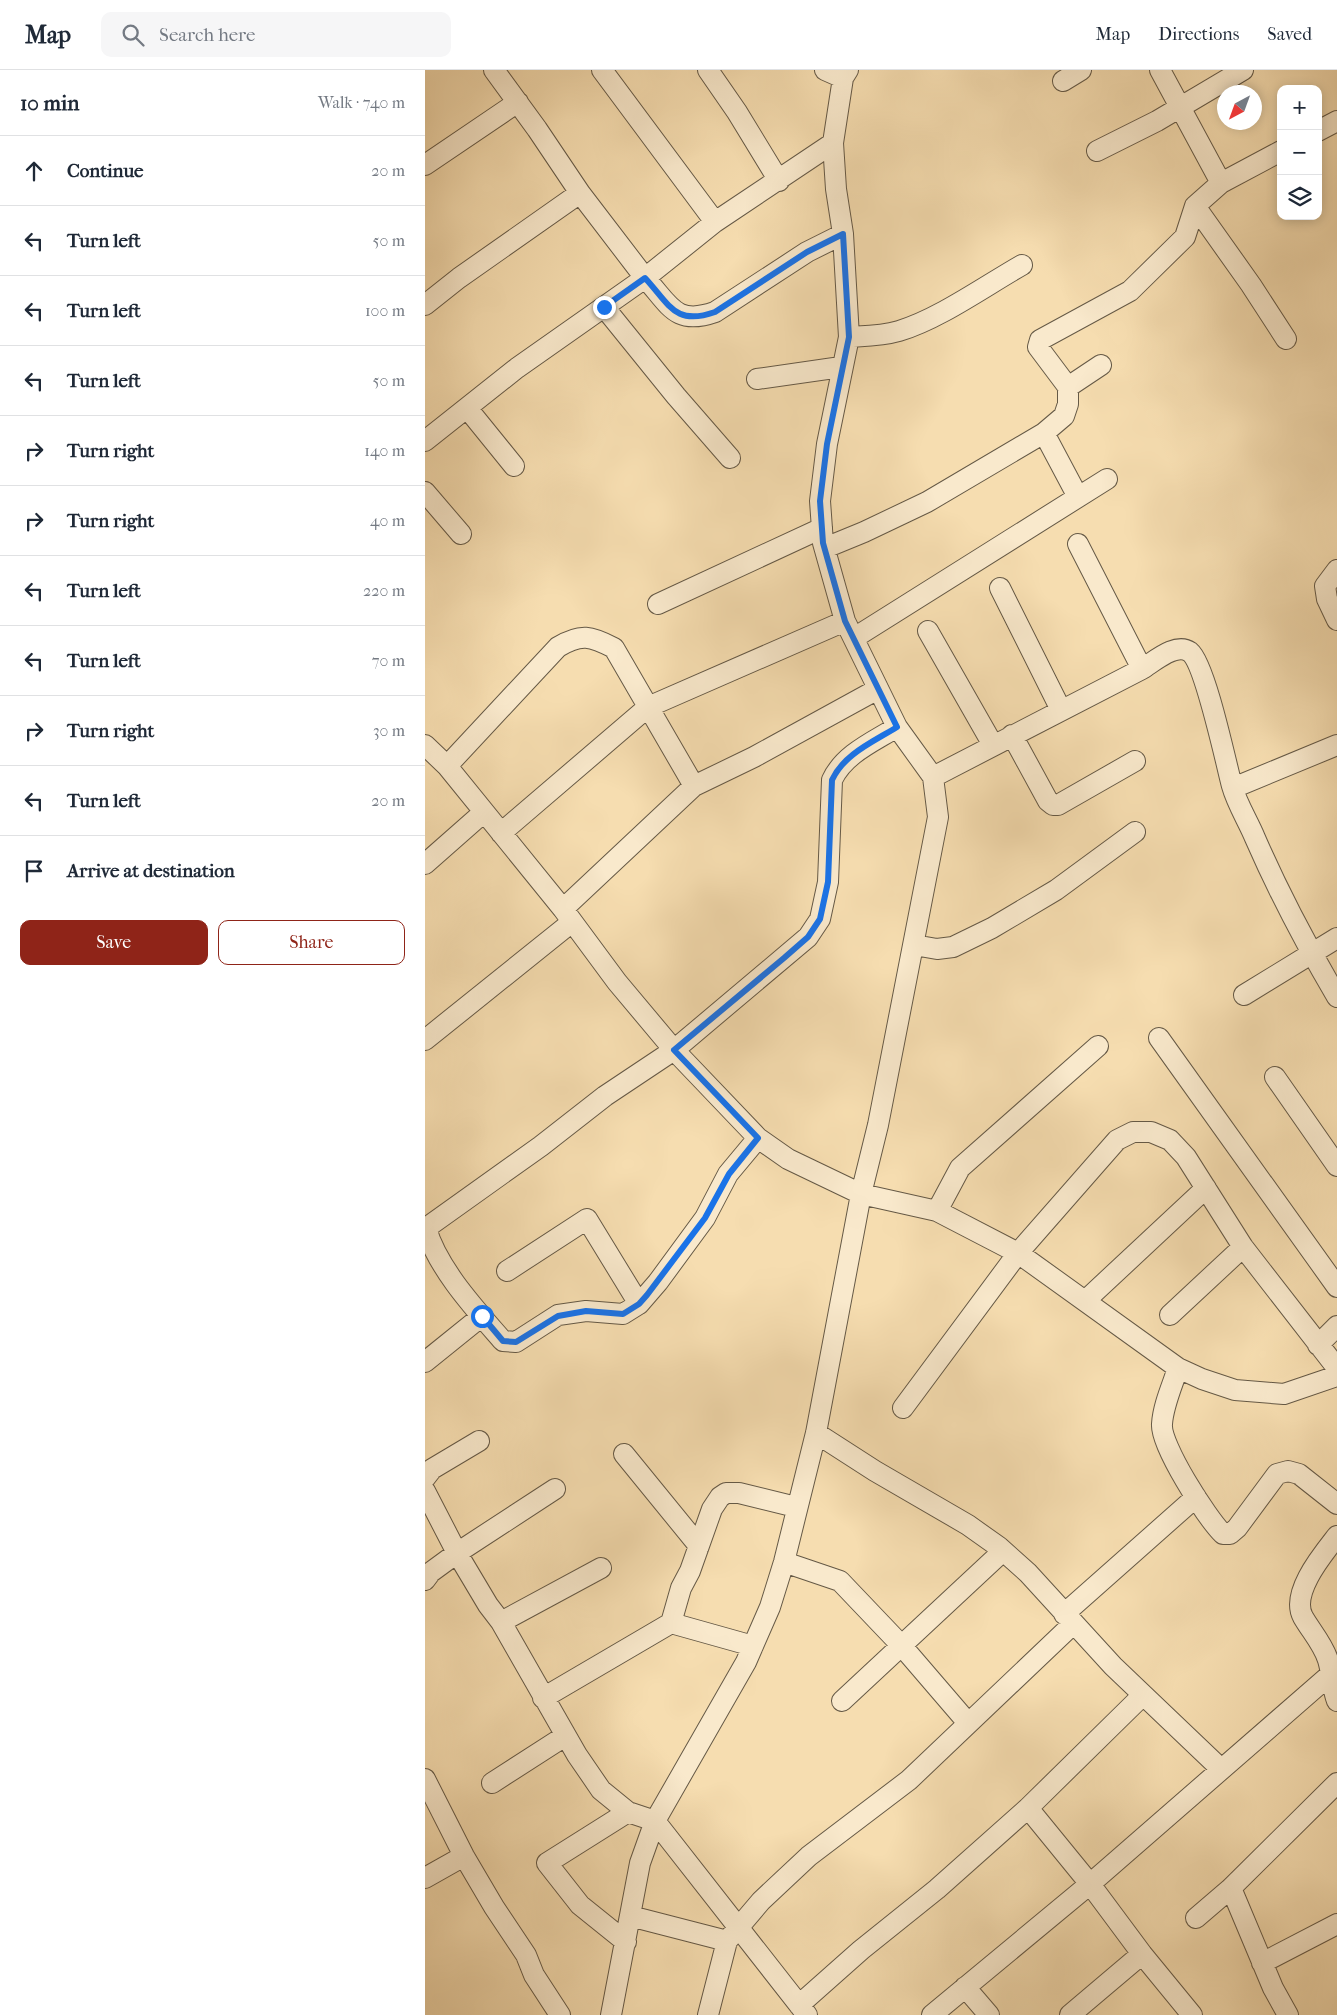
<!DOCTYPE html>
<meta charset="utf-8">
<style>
:root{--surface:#fff;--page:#f6f6f7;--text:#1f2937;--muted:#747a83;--line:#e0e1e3;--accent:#8f2418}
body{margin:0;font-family:"IM FELL French Canon",serif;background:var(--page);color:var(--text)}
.controls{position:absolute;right:15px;top:15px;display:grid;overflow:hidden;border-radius:10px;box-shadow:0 2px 12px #0003}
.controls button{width:45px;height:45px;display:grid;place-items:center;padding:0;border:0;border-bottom:1px solid var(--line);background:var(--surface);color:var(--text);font:25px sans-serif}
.compass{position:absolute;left:792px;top:15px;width:45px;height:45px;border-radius:50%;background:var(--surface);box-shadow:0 2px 12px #0003;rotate:221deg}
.stop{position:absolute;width:15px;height:15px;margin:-11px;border:4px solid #1a73e8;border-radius:50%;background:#fff}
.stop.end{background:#1a73e8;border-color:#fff;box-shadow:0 1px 5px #0008}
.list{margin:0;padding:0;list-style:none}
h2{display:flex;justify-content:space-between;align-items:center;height:65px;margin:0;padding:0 20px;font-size:21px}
h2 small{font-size:16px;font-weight:400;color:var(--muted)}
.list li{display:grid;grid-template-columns:32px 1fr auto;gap:15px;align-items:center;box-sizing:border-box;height:70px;padding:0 20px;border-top:1px solid var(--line)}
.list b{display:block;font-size:19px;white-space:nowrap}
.list em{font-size:16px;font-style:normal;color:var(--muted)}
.actions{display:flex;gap:10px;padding:15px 20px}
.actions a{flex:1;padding:11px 0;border:1px solid var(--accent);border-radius:10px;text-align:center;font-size:18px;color:var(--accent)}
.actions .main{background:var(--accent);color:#fff}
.icon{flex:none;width:28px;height:28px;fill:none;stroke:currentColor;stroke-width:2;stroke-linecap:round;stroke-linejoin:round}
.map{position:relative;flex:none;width:912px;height:1945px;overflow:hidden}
header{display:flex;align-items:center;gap:30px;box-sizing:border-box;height:70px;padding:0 25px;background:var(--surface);border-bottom:1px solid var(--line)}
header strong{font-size:24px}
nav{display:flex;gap:28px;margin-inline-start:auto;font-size:18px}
.search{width:350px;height:45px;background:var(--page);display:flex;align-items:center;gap:12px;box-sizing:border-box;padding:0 18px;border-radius:10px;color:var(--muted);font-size:19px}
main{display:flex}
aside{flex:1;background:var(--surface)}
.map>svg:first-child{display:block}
</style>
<header>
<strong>Map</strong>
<div class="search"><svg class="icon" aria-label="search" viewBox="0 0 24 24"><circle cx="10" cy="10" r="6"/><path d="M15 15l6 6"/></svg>Search here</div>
<nav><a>Map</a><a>Directions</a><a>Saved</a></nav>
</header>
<main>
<aside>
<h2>10 min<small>Walk · 740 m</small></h2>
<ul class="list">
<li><svg class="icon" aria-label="ahead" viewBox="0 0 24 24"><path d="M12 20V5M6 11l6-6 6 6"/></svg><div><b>Continue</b></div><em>20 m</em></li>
<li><svg class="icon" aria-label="left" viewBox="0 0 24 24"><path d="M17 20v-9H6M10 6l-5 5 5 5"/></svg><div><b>Turn left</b></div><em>50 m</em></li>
<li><svg class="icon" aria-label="left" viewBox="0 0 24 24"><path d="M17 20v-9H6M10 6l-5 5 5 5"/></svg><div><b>Turn left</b></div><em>100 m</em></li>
<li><svg class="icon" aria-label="left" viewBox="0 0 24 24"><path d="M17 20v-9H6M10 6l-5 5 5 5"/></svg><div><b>Turn left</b></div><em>50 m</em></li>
<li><svg class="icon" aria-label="right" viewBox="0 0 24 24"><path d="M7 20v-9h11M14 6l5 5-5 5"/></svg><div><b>Turn right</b></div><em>140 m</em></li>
<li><svg class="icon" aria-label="right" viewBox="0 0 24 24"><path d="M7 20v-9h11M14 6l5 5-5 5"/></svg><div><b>Turn right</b></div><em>40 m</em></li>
<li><svg class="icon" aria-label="left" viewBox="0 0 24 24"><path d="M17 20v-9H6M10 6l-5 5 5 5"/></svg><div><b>Turn left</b></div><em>220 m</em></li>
<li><svg class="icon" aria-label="left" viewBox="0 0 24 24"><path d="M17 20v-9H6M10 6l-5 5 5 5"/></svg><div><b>Turn left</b></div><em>70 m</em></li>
<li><svg class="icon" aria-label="right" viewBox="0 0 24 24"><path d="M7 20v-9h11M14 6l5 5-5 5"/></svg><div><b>Turn right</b></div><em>30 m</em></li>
<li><svg class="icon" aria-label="left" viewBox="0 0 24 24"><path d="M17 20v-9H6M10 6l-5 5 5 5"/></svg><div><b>Turn left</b></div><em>20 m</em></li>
<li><svg class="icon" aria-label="arrive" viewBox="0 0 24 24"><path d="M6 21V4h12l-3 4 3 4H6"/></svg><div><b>Arrive at destination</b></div></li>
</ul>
<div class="actions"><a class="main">Save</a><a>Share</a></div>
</aside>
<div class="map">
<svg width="912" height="1945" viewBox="0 0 912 1945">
<rect width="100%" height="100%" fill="#f6ddb0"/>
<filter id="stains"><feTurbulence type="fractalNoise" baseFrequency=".004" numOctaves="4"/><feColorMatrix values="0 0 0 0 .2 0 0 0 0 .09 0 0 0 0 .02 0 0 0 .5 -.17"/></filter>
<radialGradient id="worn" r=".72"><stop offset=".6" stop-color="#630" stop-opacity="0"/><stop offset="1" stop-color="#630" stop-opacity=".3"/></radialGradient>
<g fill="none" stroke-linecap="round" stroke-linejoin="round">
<defs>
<path id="minor" d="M 69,0 L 112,59 L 155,123
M 177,0 L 290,152
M 283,0 L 312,42 L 354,111
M 400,0 L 418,8
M 638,11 L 656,0
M 893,61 L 912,51
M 672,81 L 732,51 L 818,0
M 0,95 L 93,32
M 796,113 L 856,81
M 770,136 L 826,215 L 861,269
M 0,235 L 34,208 L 155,123 L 220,208 L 290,152 L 408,73
M 179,237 L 251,326 L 305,388
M 424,267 C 440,266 457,266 474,261 C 514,249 560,216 597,195
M 332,309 L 416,297
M 643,317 L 613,277 L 615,270 L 705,221 L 760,167 L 770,136 L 796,113 L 735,0
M 42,338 L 89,396
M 619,363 L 653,427
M 0,371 L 92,298 L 220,208 C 245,235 250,256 290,242 L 382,182 L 418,164
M 0,422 L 36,464
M 653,474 L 717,599
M 400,478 L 439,462 L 502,432 L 619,363 L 639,346 L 643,334 L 643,317 L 676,295
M 912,500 L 900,516 L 902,529 L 912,550
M 575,518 L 636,640
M 233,534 L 397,458
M 503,561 L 568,675
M 429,568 L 682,409
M 587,665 L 623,731 L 628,735 L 633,735 L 710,691
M 0,675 L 22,696 L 138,839 L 192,912 L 249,980 L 333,1068 L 363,1089 L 436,1124 L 512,1141 L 593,1183 L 753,1298 L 777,1309 L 810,1320 L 859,1324 L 912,1306
M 22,696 L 133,577 C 156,563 166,566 189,578 L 269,716
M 508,707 L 717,599 C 730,591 751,572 765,582 C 780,594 801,693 807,716 C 812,734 823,751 830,768 C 854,823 882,876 912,927
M 808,718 L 912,675
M 76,763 L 223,637 L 420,551
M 0,794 L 59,742
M 138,839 L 269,716 L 329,687 L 453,619
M 489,875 L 512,879 L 528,877 L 567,858 L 631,820 L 710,762
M 819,925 L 912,868
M 734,968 L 912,1217
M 0,970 L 147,852
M 850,1007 L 912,1096
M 333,1068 L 303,1104 L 280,1148 L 233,1212 L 214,1234 L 198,1244 L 161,1241 L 133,1245 L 91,1272 L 78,1271 C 51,1240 12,1198 1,1158 L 116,1076 L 180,1026 L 249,980 L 383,867 L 395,849 L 403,812 L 407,710 C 419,684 448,672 472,657
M 512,1141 L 535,1098 L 673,976
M 82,1201 L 162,1149 L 214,1234
M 660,1231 L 781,1118
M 745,1245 L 818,1177
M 893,1275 L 912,1256
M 0,1292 L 57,1246
M 753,1298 C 747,1316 738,1336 737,1354 C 735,1375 782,1448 798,1464 L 805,1464 L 812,1458 L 852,1404 L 863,1401 L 874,1404 L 912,1434
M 478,1338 L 593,1183 L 692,1070 L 708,1062 L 726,1062 L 745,1070 L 761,1087 L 818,1177 L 912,1298
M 391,1363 L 450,1401 L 543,1455 L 574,1477 L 603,1503 L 688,1596 L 796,1699
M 199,1384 L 274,1476
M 0,1408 L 7,1399 L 54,1371
M 0,1421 L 32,1483 L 63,1535 L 76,1552 L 152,1685 L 176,1720 L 203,1742 L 230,1751 L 382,1945
M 912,1466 C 898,1484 865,1523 878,1547 C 886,1561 898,1574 903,1590 C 907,1603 907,1618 912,1631
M 359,1492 L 415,1511 L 476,1575 L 543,1653
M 0,1510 L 6,1502 L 32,1483 L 130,1419
M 639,1544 L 771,1427
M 76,1552 L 176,1498
M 328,1576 L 246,1553 L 256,1518 L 265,1501 L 287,1439 L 295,1427 L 301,1423 L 314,1423 L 371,1437
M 118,1628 L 246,1553
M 417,1631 L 578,1481
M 0,1709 L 39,1786 L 69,1837 L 101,1885 L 109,1905 L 135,1945
M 67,1713 L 140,1666
M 603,1738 L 718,1625
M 0,1808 L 39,1786
M 806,1818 L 848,1918 L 863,1945
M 205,1846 L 302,1871
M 771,1848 L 806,1818 L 912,1713
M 201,1872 L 155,1835 L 122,1793 L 203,1742
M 837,1893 L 912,1854
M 540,1917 L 564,1945
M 374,1935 L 436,1880 L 512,1819 L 603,1738 L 665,1814 L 717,1884 L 767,1945
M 186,1945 L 215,1793 L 230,1751 L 321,1592 L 345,1537 L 359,1492 L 391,1363 L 436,1124 L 453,1055 L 513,747 L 508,707 L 472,657 L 420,551 L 398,473 L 395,431 L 402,374 L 424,267 L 418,164 L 411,119 L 408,73 L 418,8 L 423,0
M 283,1945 L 302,1871 L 336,1831 L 384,1786 L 484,1710 L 648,1554
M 507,1945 L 665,1814 L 906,1604
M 645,1945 L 717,1884"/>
</defs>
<use href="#minor" stroke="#655946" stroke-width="22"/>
<use href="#minor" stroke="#f9e9cc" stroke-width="20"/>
</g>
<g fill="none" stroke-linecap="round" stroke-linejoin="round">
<path stroke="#1a73e8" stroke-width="6" d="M 57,1246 L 78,1271 L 91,1272 L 133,1246 L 161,1241 L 198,1244 L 214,1234 L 222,1225 L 280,1148 L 304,1104 L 333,1068 L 249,980 L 359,888 L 383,867 L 395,849 L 403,812 L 407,710 C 419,684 448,672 472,657 L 420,551 L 398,473 L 395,431 L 402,374 L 424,267 L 418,164 L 382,182 L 290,242 C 250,256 245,235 220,208 L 179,237"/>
</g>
<rect width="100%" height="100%" filter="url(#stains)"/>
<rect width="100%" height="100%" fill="url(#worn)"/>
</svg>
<div class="controls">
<button>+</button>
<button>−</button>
<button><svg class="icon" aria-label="layers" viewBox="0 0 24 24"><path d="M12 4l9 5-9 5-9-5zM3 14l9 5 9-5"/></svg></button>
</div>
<svg class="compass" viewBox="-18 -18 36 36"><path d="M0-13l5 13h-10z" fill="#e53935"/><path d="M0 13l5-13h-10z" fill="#747a83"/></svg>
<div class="stop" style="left:57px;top:1246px"></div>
<div class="stop end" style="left:179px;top:237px"></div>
</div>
</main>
